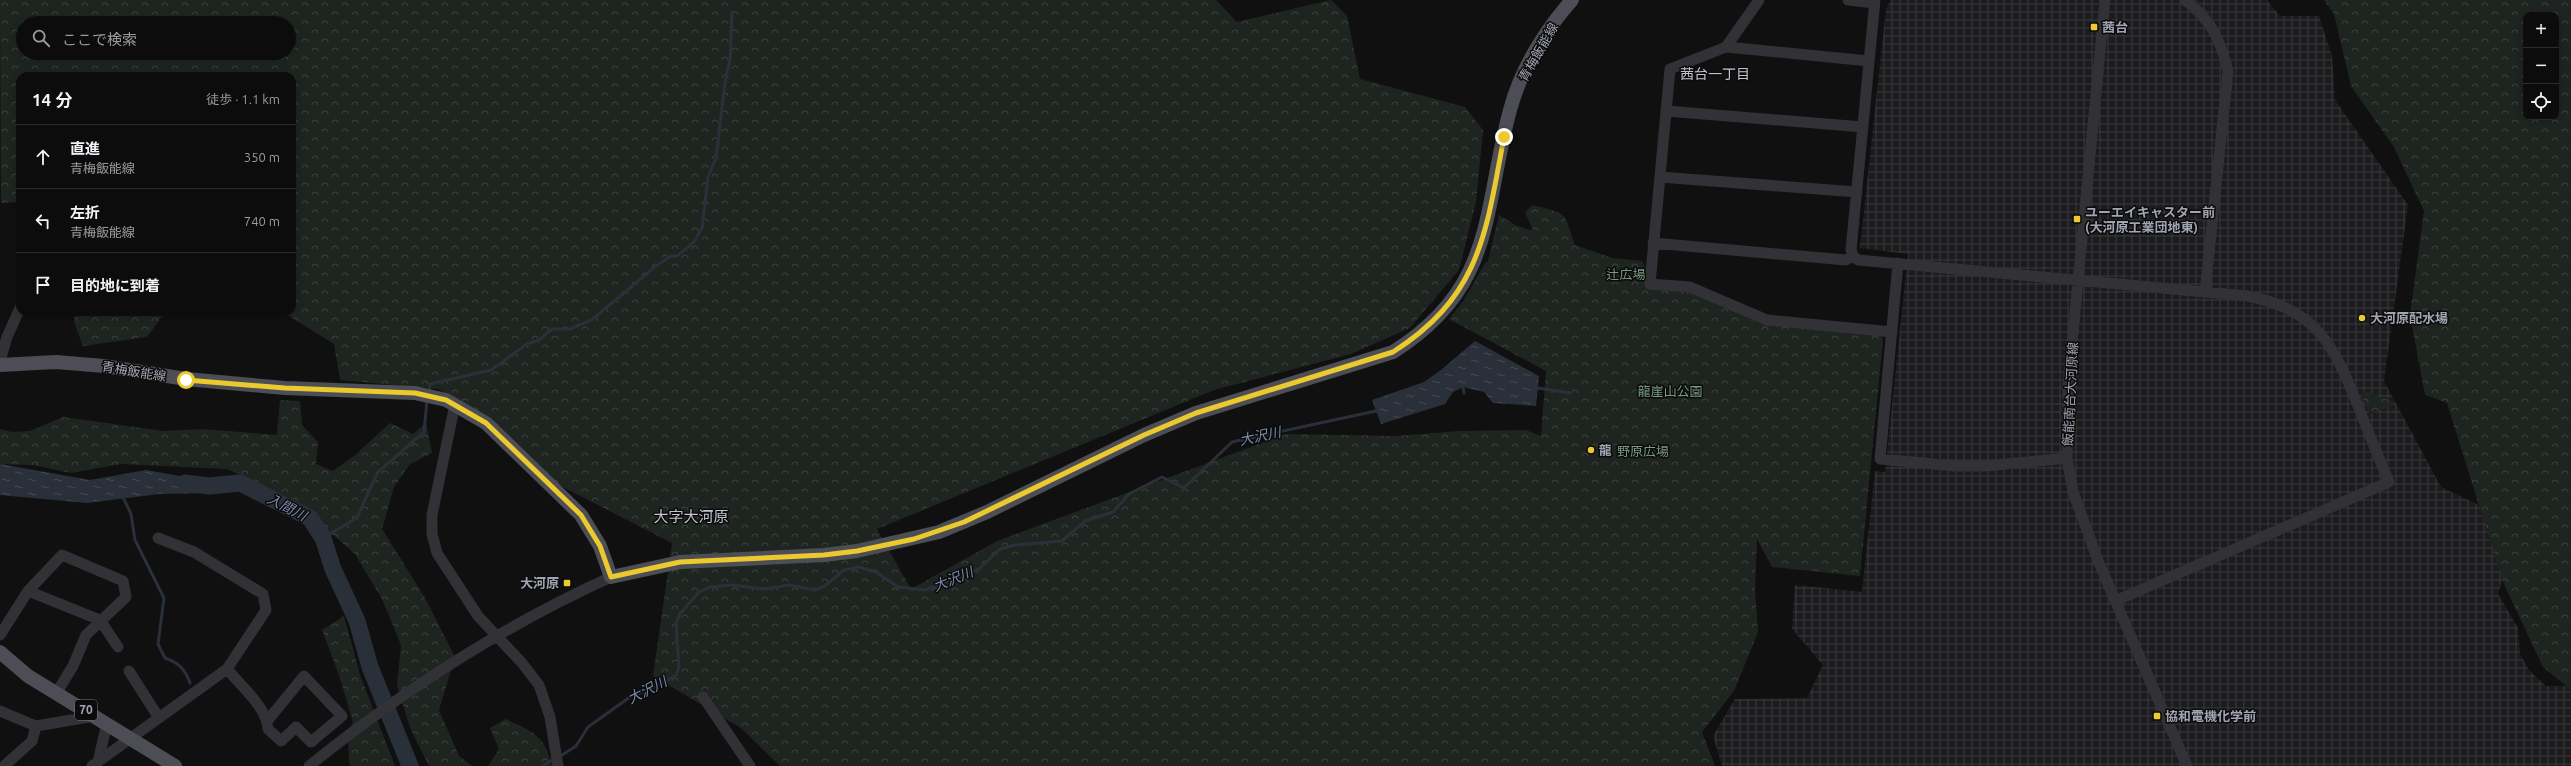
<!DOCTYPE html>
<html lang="ja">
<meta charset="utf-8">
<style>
:root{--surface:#0c0c0d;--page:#1a1a1b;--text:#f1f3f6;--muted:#9a9b9d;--line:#2c2c2e}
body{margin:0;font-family:Ubuntu,"Noto Sans JP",sans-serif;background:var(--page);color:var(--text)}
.controls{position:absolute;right:12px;top:12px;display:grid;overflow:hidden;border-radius:8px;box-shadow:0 2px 10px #0003}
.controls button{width:36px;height:36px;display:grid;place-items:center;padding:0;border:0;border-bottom:1px solid var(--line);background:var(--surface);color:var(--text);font:20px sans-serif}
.stop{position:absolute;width:12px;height:12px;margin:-9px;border:3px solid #eaca2f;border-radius:50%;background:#fff}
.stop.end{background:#eaca2f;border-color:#fff;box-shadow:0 1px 4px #0008}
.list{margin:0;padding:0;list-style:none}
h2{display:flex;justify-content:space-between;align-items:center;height:52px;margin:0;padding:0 16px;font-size:17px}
h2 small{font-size:13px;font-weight:400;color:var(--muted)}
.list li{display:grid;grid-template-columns:26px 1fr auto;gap:12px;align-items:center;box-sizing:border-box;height:64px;padding:0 16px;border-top:1px solid var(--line)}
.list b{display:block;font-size:15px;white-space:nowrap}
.list p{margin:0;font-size:13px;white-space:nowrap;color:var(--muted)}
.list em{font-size:13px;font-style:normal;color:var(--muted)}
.icon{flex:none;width:22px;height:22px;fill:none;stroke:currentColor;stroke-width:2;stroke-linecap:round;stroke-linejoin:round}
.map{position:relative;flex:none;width:2571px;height:766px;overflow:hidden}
.search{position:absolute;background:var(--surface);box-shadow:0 2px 10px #0003;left:16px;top:16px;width:280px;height:44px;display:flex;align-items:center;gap:10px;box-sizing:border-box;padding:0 14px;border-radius:22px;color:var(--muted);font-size:15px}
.panel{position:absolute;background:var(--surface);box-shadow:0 2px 10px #0003;left:16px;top:72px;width:280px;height:244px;border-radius:12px}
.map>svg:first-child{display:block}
</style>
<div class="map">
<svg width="2571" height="766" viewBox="0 0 2571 766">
<defs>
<pattern id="industrial-grid" width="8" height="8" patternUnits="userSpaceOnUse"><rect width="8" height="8" fill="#1c1c1e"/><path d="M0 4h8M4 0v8" fill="none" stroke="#3a3a3c"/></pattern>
<pattern id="forest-crowns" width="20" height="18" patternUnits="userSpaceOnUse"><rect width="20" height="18" fill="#1e2520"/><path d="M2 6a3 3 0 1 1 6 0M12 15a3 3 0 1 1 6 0" fill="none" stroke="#3c423e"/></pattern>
<pattern id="water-ripples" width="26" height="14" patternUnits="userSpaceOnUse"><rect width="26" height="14" fill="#2a3039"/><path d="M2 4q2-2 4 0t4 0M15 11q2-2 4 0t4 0" fill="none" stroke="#464b53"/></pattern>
</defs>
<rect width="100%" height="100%" fill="#101011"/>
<path fill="url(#industrial-grid)" d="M 1891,0 L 2267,0 L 2280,16 L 2319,16 L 2332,56 L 2335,100 L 2408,205 L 2384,381 L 2441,487 L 2518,524 L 2498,594 L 2518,628 L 2520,654 L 2529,670 L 2546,686 L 2571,686 L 2571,766 L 1722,766 L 1713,736 L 1735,699 L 1807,698 L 1823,665 L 1792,629 L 1795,585 L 1862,592 L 1875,471 L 1885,472 L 1908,254 L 1860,248 L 1886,9 Z"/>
<path fill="url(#forest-crowns)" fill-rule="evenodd" d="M 0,0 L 1216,0 L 1237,22 L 1331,0 L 1347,16 L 1360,79 L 1465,107 L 1483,130 L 1476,202 L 1459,270 L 1410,328 L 1351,354 L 1214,390 L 877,529 L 911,589 L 997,541 L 1286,434 L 1396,436 L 1460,431 L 1526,430 L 1541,436 L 1546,371 L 1449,319 L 1464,300 L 1485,263 L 1488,261 L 1499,215 L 1515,225 L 1533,231 L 1525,212 L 1533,205 C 1570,215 1563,211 1575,245 L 1612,258 L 1642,261 L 1647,271 L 1646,287 L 1692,292 L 1726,308 L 1851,332 L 1880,335 L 1883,339 L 1860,576 L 1772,567 L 1757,539 L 1755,589 L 1758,632 L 1734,691 L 1702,732 L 1715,766 L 780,766 L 741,728 L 653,676 L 672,543 L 549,480 L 487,415 L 438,389 L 340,380 L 334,344 L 289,316 L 268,312 L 292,312 L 292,76 L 20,76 L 20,202 L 1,203 ZM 23,23 L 289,23 L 289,53 L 23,53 Z
M 2324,0 L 2571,0 L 2571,690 L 2543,667 L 2503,582 L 2447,403 L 2425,395 L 2410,315 L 2424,211 L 2394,147 L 2351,86 L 2334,14 ZM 2526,15 L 2556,15 L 2556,117 L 2526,117 Z
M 75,312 L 165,312 L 147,337 L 83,346 L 74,322 Z
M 2362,390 L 2396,403 L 2370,415 L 2362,397 Z
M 280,400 L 300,401 L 302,425 L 318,442 L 316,464 L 333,471 L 354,456 L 390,423 L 413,434 L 426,423 L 432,453 L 410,464 L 394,487 L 382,529 L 424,596 L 455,657 L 439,710 L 459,756 L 472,766 L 429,766 L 411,730 L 397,686 L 401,645 L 382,599 L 355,554 L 292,499 L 227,469 L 121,464 L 71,473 L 33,465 L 0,464 L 0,429 L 12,432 L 30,431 L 63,417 L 164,431 L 202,429 L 277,435 Z
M 344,616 L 360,675 L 395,766 L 351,766 L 349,762 L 348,731 L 353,722 L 339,675 L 322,630 Z
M 506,719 C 533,732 544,734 552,766 L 488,766 L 499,749 L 490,728 Z"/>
<path fill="url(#water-ripples)" d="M 1475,341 L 1539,376 L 1536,406 L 1493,403 L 1484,392 L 1463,387 L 1453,392 L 1445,404 L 1381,424 L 1372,400 L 1424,382 L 1441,370 Z
M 0,464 L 90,480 L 146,470 L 208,481 L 209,493 L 159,494 L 87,503 L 0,495 Z"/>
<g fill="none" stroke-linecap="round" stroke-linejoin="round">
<path stroke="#2a3039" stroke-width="3" d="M 1463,387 L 1464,393
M 1538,388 L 1570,393
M 429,393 L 430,384 L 491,370 L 527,344 L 539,340 L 552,329 L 570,329 L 593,319 L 656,266 L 671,256 L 677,256 L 694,242 L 702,228 L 708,177 L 716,158 L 725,83 L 730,60 L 732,12
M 122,495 L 131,514 L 135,540 L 164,598 L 158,644 L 165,658 C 179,663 185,669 190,683
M 323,538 L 357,518 L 377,473 L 424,432 L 427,400
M 559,757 L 576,746 L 588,727 L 630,697 L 665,682 L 676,675 L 679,667 L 676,623 L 680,614 L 699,592 L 710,587 L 732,585 L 764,589 L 789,585 L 815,590 L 825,586 L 844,570 L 859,567 L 876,572 L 898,587 L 925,590 L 979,569 L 1000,549 L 1015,545 L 1062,541 L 1085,521 L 1113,512 L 1129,494 L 1162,477 L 1184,488 L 1232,442 L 1376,411
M 543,766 L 554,759"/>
<path stroke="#2a3039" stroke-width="17" d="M 185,483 L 209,486 L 240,483 L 310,518 L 323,538 L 333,569 L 357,621 L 370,667 L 410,766"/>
<path stroke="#313136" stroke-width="11" d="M 1759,0 L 1726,47 L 1869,61
M 1848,0 L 1874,3
M 2105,0 L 2068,385 L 2067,458 L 2073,492 L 2099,563 L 2187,766
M 2185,0 C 2211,19 2221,41 2228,71 L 2205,292
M 1726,47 L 1670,69 L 1650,284 L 1690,287 L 1767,320 L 1892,332
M 1666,111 L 1863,127
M 1660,177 L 1857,192
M 1653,243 L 1846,260 L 1853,256 L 1858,260 L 2248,296 C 2316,310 2332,342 2357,403 C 2367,429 2378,456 2389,482 L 2115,601
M 1853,256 L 1851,250 L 1875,0
M 1898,263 L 1880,459 L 1955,466 L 1986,466 L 2067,458
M 0,361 L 7,337 L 20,308
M 455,404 L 432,515 L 432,534 L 437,553 L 478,616 L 522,663 L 539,685 L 550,717 L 558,766
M 28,591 L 100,620 L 118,647
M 0,635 L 28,591 L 62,555 L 123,581 L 126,597 L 86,635 L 73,666 L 57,692
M 227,669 C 240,685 267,707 268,729 L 281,741 L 296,727 L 311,742 L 342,716 L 304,676 L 268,720
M 129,671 L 159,718
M 703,697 L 750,766
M 0,711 L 36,726
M 98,762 L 107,723
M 4,766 L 32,741 L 36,726 L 95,716
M 92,766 L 227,669 L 266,610 L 263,594 L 194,552 L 158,538
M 309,766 C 402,691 503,626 611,577"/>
<path stroke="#4d4d55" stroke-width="14" d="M 0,365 L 56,362 L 104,366 L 186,379 L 285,388 L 415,393 L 446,400 L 486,423 L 581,515 L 600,546 L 611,577 L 680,562 L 824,555 L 857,551 L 939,532 L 987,512 L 1144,435 L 1196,413 L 1393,352 C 1496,287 1482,214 1510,110 C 1521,69 1544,32 1572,0
M 0,652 L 28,676 L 175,766"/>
</g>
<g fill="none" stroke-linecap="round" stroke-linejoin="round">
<path stroke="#eaca2f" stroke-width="5" d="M 186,380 L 285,388 L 415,393 L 446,400 L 486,423 L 581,515 L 600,546 L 611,577 L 680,562 L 824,555 L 857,551 L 914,539 L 964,522 L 1144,435 L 1196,413 L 1393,352 C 1481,296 1486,232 1504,137"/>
</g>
<g fill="#eaca2f" stroke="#0b0b0c" stroke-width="1.5">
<rect x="2090" y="23" width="8" height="8" rx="2"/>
<rect x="2073" y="215" width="8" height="8" rx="2"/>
<circle cx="2362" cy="318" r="4"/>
<circle cx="1591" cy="450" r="4"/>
<rect x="563" y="579" width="8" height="8" rx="2"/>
<rect x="2153" y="712" width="8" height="8" rx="2"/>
</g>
<g text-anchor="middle" stroke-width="3" stroke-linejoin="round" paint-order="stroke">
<rect fill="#0b0b0c" stroke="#747680" stroke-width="1" x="75" y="700" width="22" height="20" rx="3"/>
<g font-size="12" font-weight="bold" fill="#a1a4b1">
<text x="86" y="714">70</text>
</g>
<g font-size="13" font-weight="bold" fill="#a1a4b1" stroke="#0b0b0c" text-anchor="start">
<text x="2102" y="32">茜台</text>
<text x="2085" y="217">ユーエイキャスター前<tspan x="2085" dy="15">(大河原工業団地東)</tspan></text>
<text x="2370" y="323">大河原配水場</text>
<text x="1599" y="455">龍</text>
<text x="559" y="588" text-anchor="end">大河原</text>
<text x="2165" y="721">協和電機化学前</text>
</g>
<g font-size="13" fill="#a1a4b1" stroke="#0b0b0c">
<text transform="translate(1538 52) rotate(-60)" y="5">青梅飯能線</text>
<text transform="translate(134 371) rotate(9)" y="5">青梅飯能線</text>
<text transform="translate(2070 394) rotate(-87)" y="5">飯能南台大河原線</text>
</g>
<g font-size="13" fill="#799c81" stroke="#0b0b0c">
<text x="1626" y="279">辻広場</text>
<text x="1670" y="396">龍崖山公園</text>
<text x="1643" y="456">野原広場</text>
</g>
<g font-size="14" fill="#c2c3ce" stroke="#0b0b0c">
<text x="1715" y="79">茜台一丁目</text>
</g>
<g font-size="14" font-style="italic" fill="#798cac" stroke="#0b0b0c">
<text transform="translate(1260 436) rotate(-12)" y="5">大沢川</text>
<text transform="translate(287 507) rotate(27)" y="5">入間川</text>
<text transform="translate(953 579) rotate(-22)" y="5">大沢川</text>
<text transform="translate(647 690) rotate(-27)" y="5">大沢川</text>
</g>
<g font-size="15" fill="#c2c3ce" stroke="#0b0b0c">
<text x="691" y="522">大字大河原</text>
</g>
</g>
</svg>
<div class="controls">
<button>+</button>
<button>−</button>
<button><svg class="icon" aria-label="locate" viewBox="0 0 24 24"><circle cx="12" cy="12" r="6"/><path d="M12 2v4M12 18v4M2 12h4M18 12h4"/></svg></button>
</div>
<div class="stop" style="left:186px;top:380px"></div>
<div class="stop end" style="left:1504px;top:137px"></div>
<div class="search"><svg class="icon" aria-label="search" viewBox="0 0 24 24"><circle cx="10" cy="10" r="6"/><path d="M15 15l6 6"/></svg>ここで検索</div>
<section class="panel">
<h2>14 分<small>徒歩 · 1.1 km</small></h2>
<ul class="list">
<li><svg class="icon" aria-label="ahead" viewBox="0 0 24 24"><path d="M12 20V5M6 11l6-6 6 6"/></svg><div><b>直進</b><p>青梅飯能線</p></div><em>350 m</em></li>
<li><svg class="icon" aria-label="left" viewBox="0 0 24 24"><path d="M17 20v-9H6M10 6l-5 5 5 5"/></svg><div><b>左折</b><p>青梅飯能線</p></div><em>740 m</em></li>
<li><svg class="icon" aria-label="arrive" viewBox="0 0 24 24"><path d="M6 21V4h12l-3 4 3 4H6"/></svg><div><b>目的地に到着</b></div></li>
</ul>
</section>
</div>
